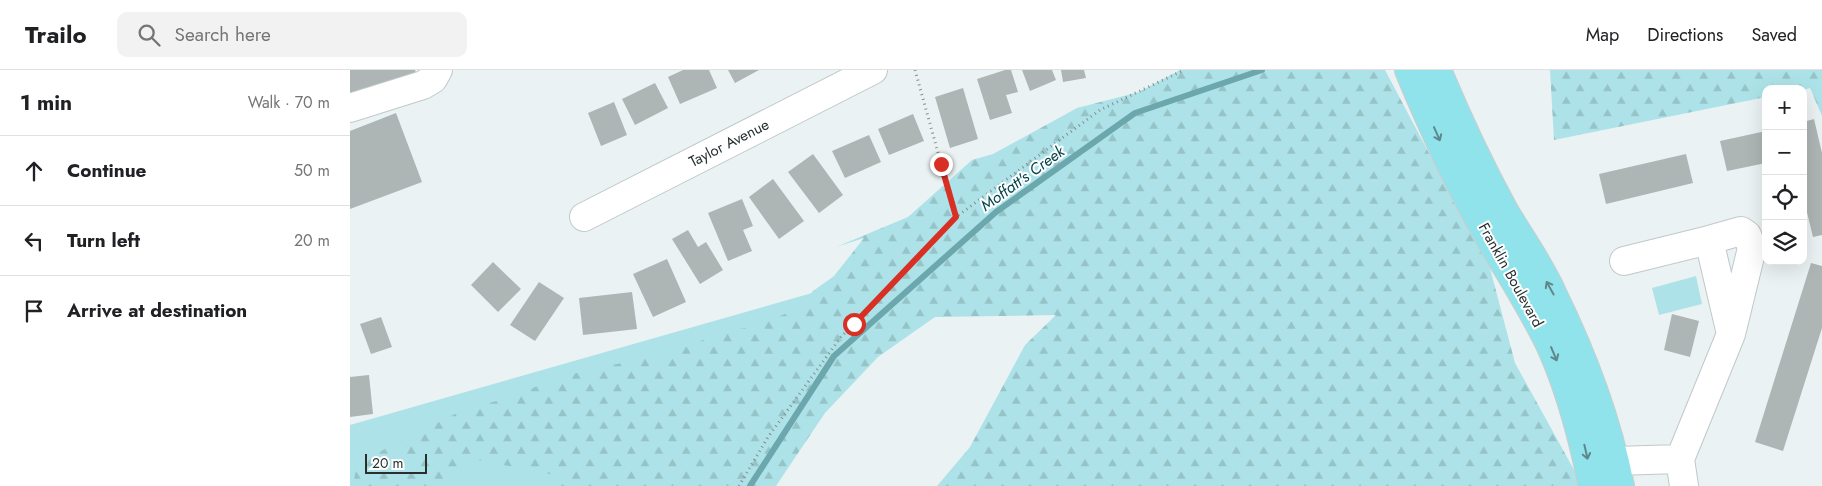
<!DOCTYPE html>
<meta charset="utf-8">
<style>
:root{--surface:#fff;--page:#f2f2f2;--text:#202124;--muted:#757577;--line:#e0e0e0}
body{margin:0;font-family:Jost,sans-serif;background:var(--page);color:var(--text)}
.controls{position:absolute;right:15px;top:15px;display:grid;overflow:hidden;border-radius:10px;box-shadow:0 5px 20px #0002}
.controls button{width:45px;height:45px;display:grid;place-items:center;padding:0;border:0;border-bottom:1px solid var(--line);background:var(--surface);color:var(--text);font:25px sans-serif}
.scale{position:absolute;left:15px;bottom:12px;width:62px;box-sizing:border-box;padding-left:5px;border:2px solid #2c2e2e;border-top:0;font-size:14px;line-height:18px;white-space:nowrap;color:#2c2e2e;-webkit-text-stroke:4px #fcffff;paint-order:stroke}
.stop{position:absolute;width:15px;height:15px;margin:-11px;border:4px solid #d93025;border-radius:50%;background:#fff}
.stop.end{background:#d93025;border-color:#fff;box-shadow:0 1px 5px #0008}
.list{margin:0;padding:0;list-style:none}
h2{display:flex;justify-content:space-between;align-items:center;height:65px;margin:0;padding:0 20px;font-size:21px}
h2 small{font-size:16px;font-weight:400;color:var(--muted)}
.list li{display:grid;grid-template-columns:32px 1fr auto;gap:15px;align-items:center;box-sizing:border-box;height:70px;padding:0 20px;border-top:1px solid var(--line)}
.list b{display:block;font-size:19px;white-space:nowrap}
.list em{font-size:16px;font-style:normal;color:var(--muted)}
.icon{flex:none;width:28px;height:28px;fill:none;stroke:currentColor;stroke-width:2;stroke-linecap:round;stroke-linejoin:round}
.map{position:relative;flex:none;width:1472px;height:416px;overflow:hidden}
header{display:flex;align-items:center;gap:30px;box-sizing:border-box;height:70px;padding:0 25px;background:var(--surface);border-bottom:1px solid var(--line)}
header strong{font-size:24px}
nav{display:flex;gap:28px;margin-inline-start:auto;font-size:18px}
.search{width:350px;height:45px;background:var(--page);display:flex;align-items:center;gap:12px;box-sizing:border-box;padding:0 18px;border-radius:10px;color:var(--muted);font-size:19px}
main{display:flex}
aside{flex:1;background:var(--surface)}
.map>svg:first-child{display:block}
</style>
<header>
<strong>Trailo</strong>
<div class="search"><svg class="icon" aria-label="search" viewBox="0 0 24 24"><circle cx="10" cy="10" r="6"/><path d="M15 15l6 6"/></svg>Search here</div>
<nav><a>Map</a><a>Directions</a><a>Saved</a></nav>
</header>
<main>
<aside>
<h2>1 min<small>Walk · 70 m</small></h2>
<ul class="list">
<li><svg class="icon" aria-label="ahead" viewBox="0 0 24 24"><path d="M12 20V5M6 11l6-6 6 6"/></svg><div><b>Continue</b></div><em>50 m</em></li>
<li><svg class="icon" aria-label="left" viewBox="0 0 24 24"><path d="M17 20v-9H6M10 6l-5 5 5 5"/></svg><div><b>Turn left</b></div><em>20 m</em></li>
<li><svg class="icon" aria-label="arrive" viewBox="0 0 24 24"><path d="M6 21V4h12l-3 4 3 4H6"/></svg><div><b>Arrive at destination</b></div></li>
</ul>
</aside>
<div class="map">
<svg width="1472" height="416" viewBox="0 0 1472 416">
<defs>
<pattern id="forest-firs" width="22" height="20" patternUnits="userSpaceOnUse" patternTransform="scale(1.25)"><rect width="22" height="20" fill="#ade3e8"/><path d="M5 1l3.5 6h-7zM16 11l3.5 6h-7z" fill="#95c3c7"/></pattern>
</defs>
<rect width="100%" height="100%" fill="#ebf2f3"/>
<path fill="#ade3e8" d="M 539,201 L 399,416 L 0,416 L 0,355 Z
M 1346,206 L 1352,234 L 1309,245 L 1302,218 Z"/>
<path fill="url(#forest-firs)" d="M 830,0 L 1035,0 L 1140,198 L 1165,293 L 1233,416 L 587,416 L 620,377 L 675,275 L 706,245 L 585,247 L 528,287 L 475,343 L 426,416 L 210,416 L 210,406 L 117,388 L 87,416 L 3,416 L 7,393 L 111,341 L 164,326 L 209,307 L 325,281 L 376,261 L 408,256 L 448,238 L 463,221 L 484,206 L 514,168 L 486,177 L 558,147 L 622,90 L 643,84 L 727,38 L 789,22 Z
M 1200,0 L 1472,0 L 1472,46 L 1460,18 L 1453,20 L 1416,19 L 1416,27 L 1204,70 Z"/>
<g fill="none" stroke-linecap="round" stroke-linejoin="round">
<path stroke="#6ba7ad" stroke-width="6" d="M 400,416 L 484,286 L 646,142 L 785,43 L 912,0"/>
</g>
<path fill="#aeb5b5" d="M 0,0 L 65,0 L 68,9 L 0,29 Z
M 333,0 L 359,0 L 367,18 L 330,34 L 318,7 Z
M 378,0 L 409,0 L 385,13 Z
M 655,0 L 661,0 L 668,22 L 656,25 L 662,43 L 640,50 L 627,9 Z
M 672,0 L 702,0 L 706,10 L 680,21 Z
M 711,0 L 734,0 L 736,8 L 713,12 Z
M 305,13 L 318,38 L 285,55 L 272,29 Z
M 613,18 L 628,69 L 600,78 L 585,27 Z
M 264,32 L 277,65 L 251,76 L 238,43 Z
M 46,43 L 72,112 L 0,139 L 0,61 Z
M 563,44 L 574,71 L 539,85 L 528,59 Z
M 1464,49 L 1472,83 L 1472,165 L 1463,167 L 1453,126 L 1453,52 Z
M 1416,61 L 1416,93 L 1377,101 L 1370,71 Z
M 519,65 L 531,92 L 495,108 L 482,81 Z
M 463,84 L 493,125 L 469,143 L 438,102 Z
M 1336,84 L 1343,113 L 1256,134 L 1249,104 Z
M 423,109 L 454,151 L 429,169 L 399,127 Z
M 392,129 L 403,156 L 393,160 L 402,181 L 378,191 L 358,143 Z
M 338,160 L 348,177 L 356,172 L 373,200 L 350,214 L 322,169 Z
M 317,189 L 336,232 L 303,247 L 283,204 Z
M 143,192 L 171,219 L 148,242 L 121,215 Z
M 1461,193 L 1472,196 L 1472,258 L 1433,381 L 1405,372 Z
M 189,212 L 214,228 L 185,271 L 160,255 Z
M 282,222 L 287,259 L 233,265 L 229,228 Z
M 1322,244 L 1349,251 L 1340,287 L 1314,280 Z
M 31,247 L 42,277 L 21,284 L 10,254 Z
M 19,305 L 23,344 L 0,347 L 0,307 Z"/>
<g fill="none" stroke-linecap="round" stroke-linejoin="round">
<defs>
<path id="minor" d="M 0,38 L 73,15 L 83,9 L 88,0
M 234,147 L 523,0
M 1359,170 L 1391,161 L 1397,165 L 1402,178 L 1382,260
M 1274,191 L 1359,170 L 1381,264 L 1330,389 L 1334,416
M 1265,391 L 1330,389"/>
<path id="major" d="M 1059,0 C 1082,56 1108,112 1138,165 C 1160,204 1185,241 1203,281 C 1222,325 1233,370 1243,416
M 1087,0 C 1107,48 1129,95 1154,141 C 1170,168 1189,194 1202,223 C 1232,284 1257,349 1270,416"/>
</defs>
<use href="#minor" stroke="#c1c8c8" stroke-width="30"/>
<use href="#major" stroke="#cccdcd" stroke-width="30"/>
<path stroke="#888c8d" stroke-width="3" stroke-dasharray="1 4" stroke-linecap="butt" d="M 565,0 L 606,147
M 389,416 L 418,367 L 491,267 L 606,147 L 750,40 L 834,0"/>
<use href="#minor" stroke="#fff" stroke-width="28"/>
<use href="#major" stroke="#91e3eb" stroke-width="28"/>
</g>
<defs><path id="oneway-shaft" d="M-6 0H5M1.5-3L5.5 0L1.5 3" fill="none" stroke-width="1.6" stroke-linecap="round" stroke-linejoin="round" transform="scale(1.25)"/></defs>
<g stroke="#5e888c">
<use href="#oneway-shaft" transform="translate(1087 64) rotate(66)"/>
<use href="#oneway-shaft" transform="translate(1200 218) rotate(-119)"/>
<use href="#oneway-shaft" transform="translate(1204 284) rotate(67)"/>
<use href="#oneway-shaft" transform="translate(1236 382) rotate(77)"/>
</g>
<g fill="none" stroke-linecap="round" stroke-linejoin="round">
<path stroke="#d93025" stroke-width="6" d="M 504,254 L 606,147 L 591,94"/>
</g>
<g text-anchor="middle" stroke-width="4" stroke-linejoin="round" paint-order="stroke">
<g font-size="15" fill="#2c2e2e" stroke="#fcffff">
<text transform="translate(379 73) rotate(-27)" y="5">Taylor Avenue</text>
<text transform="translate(1161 205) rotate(61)" y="5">Franklin Boulevard</text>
</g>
<g font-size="16" font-style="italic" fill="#094348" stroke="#fcffff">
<text transform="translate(672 108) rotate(-36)" y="6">Moffatt's Creek</text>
</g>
</g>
</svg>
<div class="controls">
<button>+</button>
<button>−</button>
<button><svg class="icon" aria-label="locate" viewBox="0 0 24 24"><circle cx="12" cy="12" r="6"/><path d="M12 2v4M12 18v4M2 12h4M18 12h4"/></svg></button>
<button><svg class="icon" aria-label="layers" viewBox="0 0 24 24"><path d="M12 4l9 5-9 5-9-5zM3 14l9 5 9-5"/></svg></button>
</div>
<div class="scale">20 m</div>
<div class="stop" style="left:504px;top:254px"></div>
<div class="stop end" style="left:591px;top:94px"></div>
</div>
</main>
